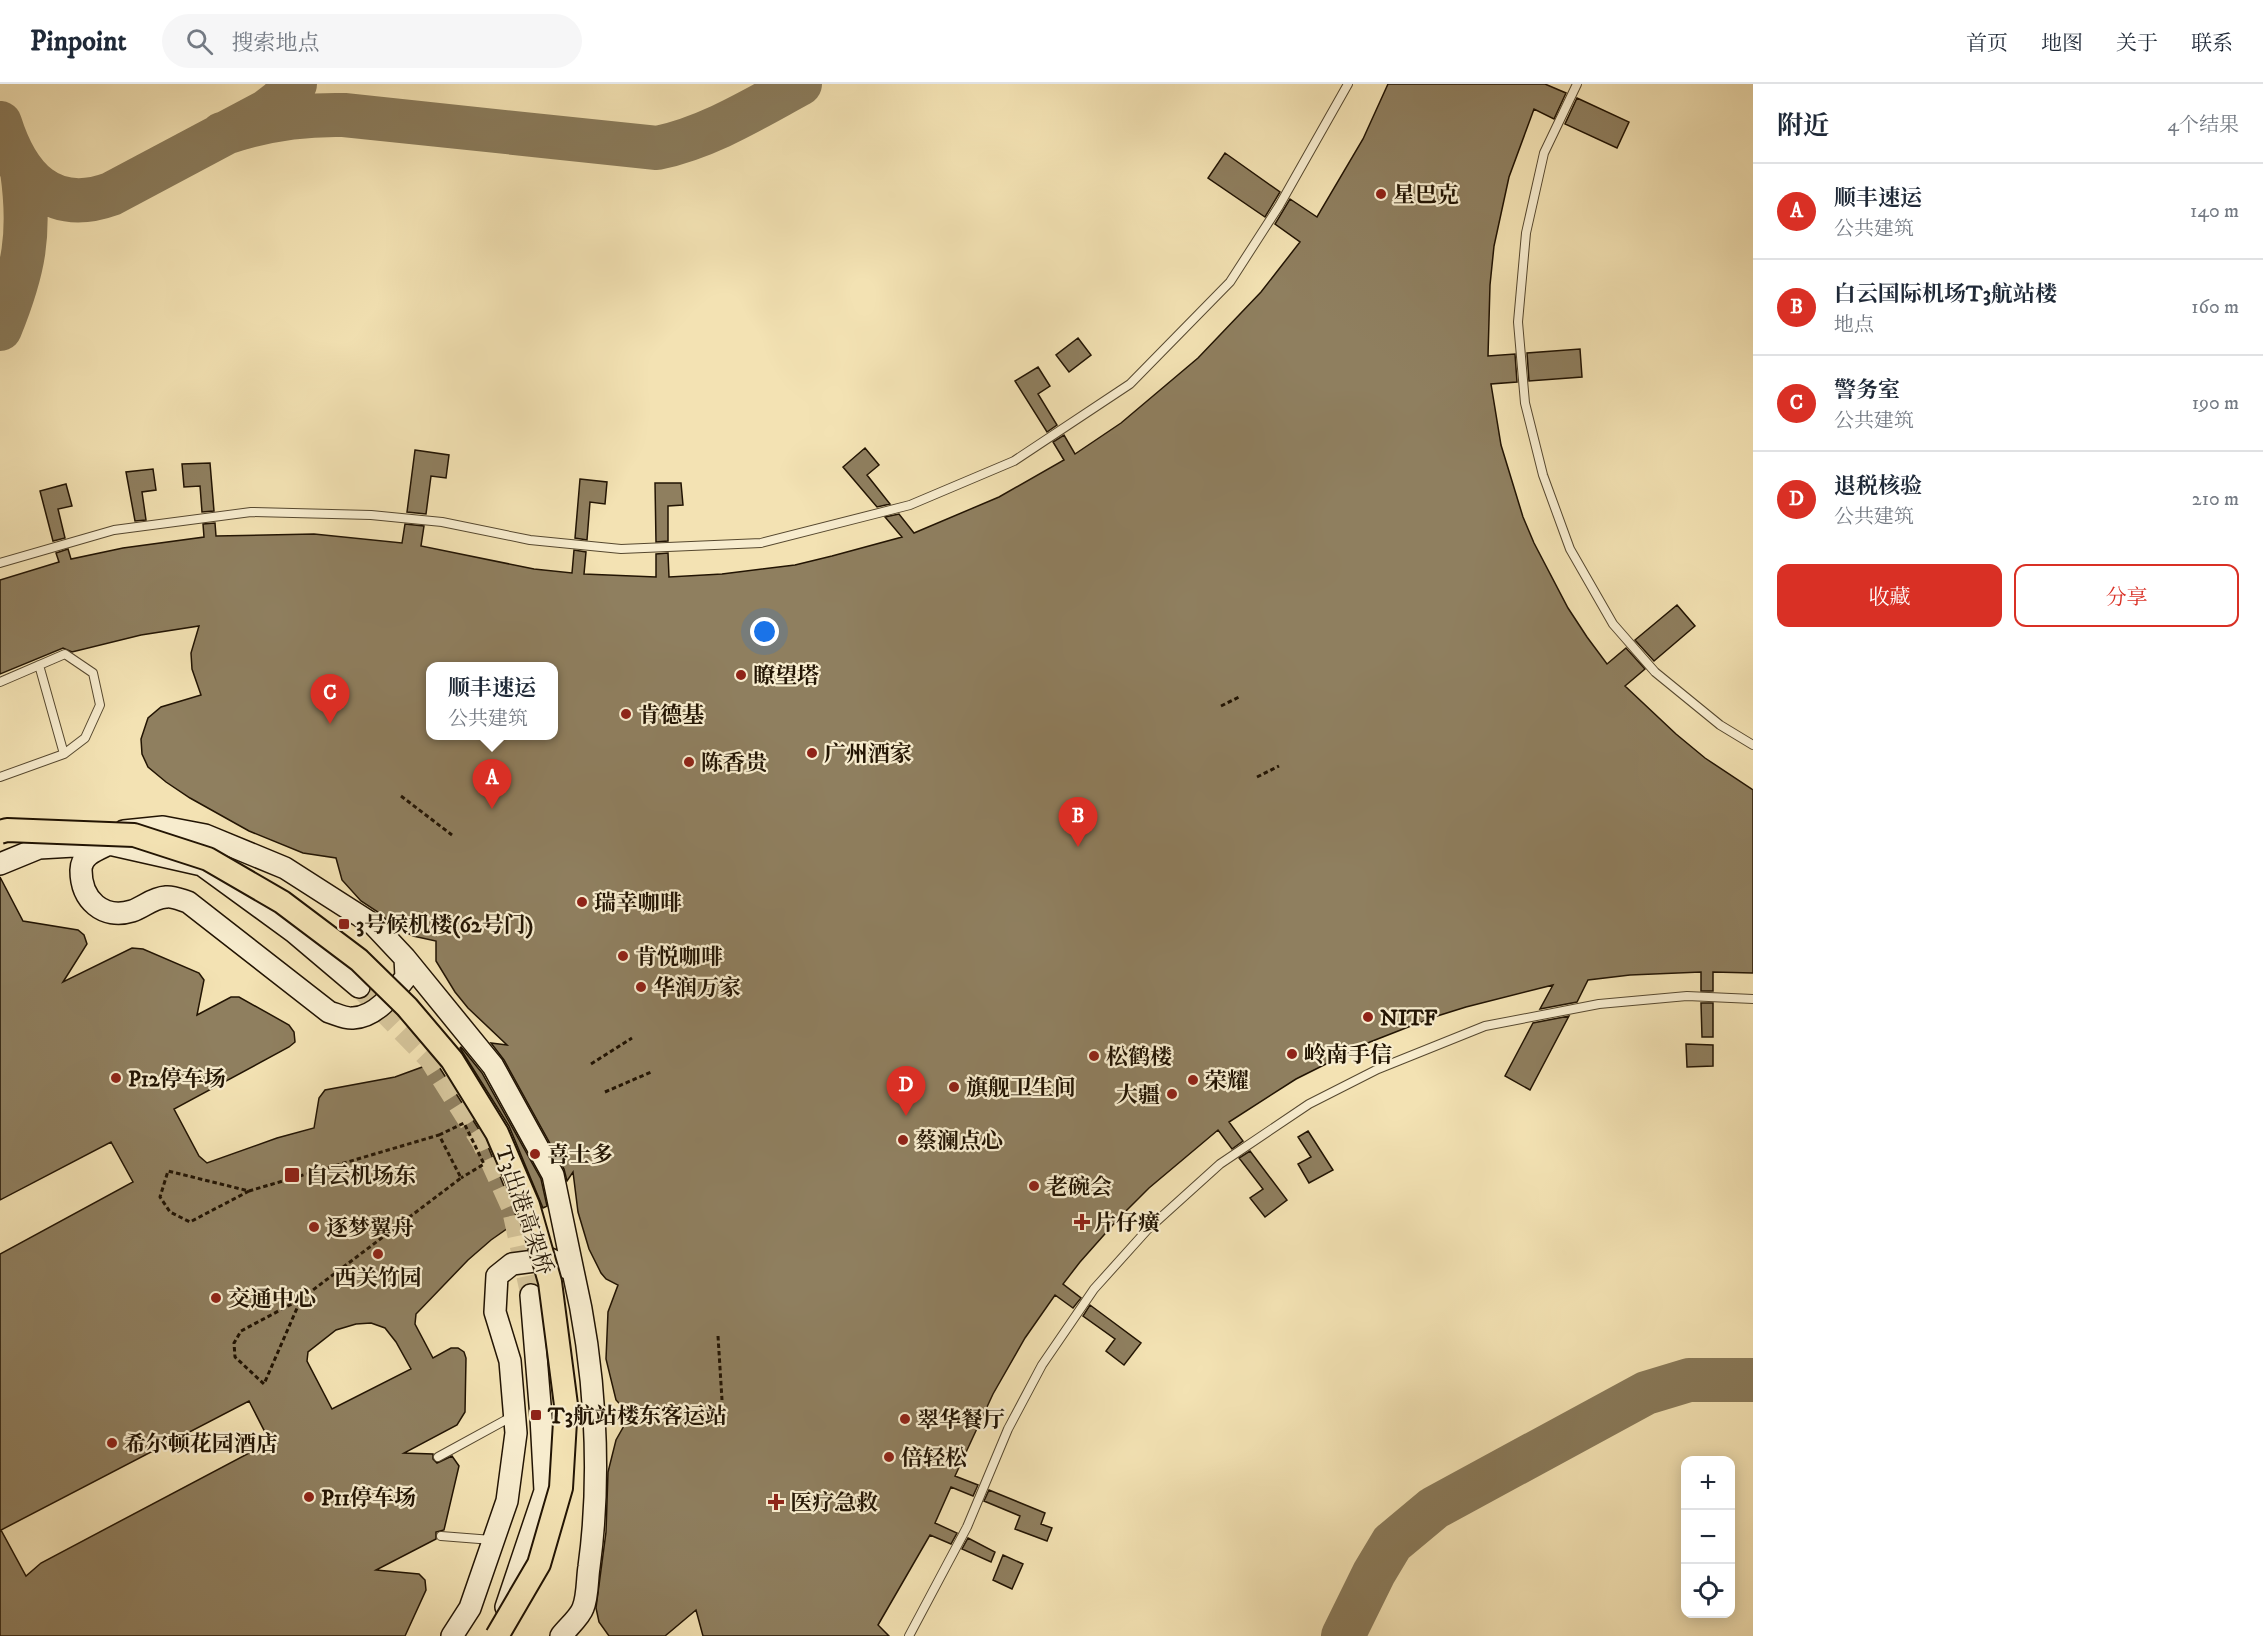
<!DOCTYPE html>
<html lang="zh">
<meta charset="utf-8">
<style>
:root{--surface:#fff;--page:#f6f6f7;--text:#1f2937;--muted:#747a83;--line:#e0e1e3;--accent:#d93025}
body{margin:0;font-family:"IM FELL DW Pica","Noto Serif SC",serif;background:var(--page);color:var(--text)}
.controls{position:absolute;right:18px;bottom:18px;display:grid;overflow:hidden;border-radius:12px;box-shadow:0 3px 15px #0003}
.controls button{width:54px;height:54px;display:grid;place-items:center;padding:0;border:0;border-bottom:2px solid var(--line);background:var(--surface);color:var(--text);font:30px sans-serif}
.you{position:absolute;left:765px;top:548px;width:21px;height:21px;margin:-15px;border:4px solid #fff;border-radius:50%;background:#1a73e8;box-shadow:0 0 0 9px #1a73e833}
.badge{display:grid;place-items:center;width:39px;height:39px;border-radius:50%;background:var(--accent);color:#fff;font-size:20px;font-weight:700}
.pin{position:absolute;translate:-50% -50px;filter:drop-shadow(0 2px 3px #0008)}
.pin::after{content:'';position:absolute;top:32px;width:21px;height:18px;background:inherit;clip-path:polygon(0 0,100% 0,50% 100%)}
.popup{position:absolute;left:426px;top:578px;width:132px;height:78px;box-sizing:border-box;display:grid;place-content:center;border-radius:12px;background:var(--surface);filter:drop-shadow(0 2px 4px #0005);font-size:20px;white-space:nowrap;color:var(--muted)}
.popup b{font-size:22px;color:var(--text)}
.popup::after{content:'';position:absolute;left:50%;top:100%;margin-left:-12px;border:12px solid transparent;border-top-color:var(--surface)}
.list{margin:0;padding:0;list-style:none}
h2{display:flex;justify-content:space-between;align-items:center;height:78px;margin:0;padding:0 24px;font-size:26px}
h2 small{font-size:20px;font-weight:400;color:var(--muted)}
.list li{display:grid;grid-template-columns:39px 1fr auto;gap:18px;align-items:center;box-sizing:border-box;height:96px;padding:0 24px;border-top:2px solid var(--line)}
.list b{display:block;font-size:22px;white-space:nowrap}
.list p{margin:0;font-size:20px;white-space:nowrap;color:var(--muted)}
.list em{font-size:20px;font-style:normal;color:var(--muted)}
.actions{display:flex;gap:12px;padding:18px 24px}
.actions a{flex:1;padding:14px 0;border:2px solid var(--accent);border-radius:12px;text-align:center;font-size:21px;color:var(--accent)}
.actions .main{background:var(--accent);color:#fff}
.icon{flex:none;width:33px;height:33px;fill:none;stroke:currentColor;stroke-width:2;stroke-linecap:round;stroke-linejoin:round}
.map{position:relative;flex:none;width:1753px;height:1552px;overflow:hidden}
header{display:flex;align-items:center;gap:36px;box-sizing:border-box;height:84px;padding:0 30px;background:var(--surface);border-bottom:2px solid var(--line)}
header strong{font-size:28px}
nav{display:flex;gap:33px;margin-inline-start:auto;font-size:21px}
.search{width:420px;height:54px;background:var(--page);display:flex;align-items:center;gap:15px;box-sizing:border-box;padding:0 21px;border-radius:33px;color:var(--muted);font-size:22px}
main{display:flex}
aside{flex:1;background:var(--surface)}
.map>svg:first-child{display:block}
</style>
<header>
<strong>Pinpoint</strong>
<div class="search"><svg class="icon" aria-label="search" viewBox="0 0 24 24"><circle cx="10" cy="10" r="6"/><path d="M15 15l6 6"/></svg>搜索地点</div>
<nav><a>首页</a><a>地图</a><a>关于</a><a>联系</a></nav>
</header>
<main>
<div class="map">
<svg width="1753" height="1552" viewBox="0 0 1753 1552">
<rect width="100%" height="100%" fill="#f3e2b3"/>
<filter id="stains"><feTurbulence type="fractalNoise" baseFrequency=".00333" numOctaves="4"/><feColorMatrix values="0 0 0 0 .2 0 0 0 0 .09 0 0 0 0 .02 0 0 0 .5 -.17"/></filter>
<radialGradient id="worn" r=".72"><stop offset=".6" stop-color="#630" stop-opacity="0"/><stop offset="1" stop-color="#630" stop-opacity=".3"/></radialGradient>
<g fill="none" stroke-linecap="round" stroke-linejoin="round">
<path stroke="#8a7b5b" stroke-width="44" d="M 0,39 C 17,93 50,132 111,110 L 267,27 L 280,17 L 295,0
M 222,50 C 262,36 301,30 344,31 L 657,64 C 709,53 754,25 800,0
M 0,245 C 24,186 31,150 22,87
M 1343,1552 L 1374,1489 L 1392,1459 L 1434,1424 L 1646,1309 L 1689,1296 L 1753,1296"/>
</g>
<path fill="#8f7f5f" stroke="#221403" stroke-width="1.5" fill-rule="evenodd" d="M 1388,0 L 1545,0 L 1566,9 L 1554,35 L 1534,25 L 1509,93 L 1494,162 L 1490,201 L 1488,272 L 1515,270 L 1517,298 L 1491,300 L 1501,361 L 1523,433 L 1534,459 L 1568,524 L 1587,553 L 1607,580 L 1626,564 L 1645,585 L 1625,602 L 1676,650 L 1705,674 L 1753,706 L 1753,889 L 1713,888 L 1713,907 L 1701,907 L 1701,888 L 1630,891 L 1588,896 L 1577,918 L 1540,925 L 1553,901 L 1466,923 L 1434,933 L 1370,958 L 1296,995 L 1229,1038 L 1243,1057 L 1232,1065 L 1218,1046 L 1149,1104 L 1119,1134 L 1080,1178 L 1063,1200 L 1081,1214 L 1073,1224 L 1055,1211 L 1025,1254 L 993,1310 L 955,1392 L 978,1401 L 973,1412 L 951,1403 L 935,1439 L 957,1449 L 951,1460 L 930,1451 L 878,1541 L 889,1552 L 703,1552 L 696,1526 L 665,1552 L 609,1552 L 599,1538 L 596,1524 L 606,1448 L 608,1388 L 616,1356 L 630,1331 L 616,1316 L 606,1275 L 608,1228 L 618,1201 L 606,1195 L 601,1189 L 589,1165 L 578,1128 L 573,1088 L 567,1097 L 564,1085 L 504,976 L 491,959 L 507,961 L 468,924 L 455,908 L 436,877 L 436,857 L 413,852 L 404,847 L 390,840 L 381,830 L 361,817 L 342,796 L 336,774 L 303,769 L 249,747 L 190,714 L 166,698 L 148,683 L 142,670 L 141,655 L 148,634 L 161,623 L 201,611 L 192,585 L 191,569 L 199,542 L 141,551 L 72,568 L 63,564 L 0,590 L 0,496 L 59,478 L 56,469 L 68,465 L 71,475 L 123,464 L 204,453 L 203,440 L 215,439 L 216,452 L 314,450 L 402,459 L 405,440 L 424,442 L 421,462 L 534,485 L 572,489 L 574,466 L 586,468 L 584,490 L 656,493 L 656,470 L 668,469 L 669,493 L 722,490 L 795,481 L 832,472 L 902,453 L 885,433 L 899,430 L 914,449 L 999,413 L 1064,376 L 1053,358 L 1064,351 L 1075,370 L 1121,339 L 1198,274 L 1261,208 L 1300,158 L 1275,140 L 1290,115 L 1317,133 L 1363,55 ZM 430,582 L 554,582 L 554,651 L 430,651 Z
M 1577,14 L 1629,38 L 1617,64 L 1565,40 Z
M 1225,69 L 1280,108 L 1265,133 L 1208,94 Z
M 1078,254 L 1091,271 L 1069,288 L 1056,271 Z
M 1580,265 L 1582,293 L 1529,297 L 1527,269 Z
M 1038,283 L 1050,302 L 1038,310 L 1057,341 L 1047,348 L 1015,297 Z
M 865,364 L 879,381 L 867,391 L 890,420 L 877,423 L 843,383 Z
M 415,366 L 449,371 L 446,394 L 431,392 L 426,430 L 407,428 Z
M 210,379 L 214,427 L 202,428 L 200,402 L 184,403 L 182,380 Z
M 153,385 L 156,406 L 142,408 L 146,436 L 135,437 L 126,388 Z
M 580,395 L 607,398 L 605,420 L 590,418 L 587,456 L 575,454 Z
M 655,399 L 681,399 L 683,421 L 668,422 L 668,457 L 656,458 Z
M 66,400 L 72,422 L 58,425 L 65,454 L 53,457 L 40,407 Z
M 1677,521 L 1695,542 L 1654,577 L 1635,556 Z
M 0,793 L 23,837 L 78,846 L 84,851 L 87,860 L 63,898 L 132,864 L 143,865 L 199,889 L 204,896 L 197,931 L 231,913 L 239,913 L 289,941 L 294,948 L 295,958 L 289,963 L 174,1025 L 199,1072 L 207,1079 L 277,1054 L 314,1044 L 319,1014 L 325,1006 L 395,993 L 436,978 L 485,1055 L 518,1137 L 491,1156 L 468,1176 L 416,1230 L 415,1240 L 433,1274 L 451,1264 L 458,1264 L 464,1268 L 466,1274 L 465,1328 L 457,1341 L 404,1369 L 433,1370 L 433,1375 L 437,1379 L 452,1372 L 459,1382 L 444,1446 L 436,1448 L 436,1455 L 376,1486 L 419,1490 L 425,1496 L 426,1506 L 405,1552 L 0,1552 L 0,1170 L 133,1098 L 111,1058 L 0,1116 ZM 371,1239 L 385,1244 L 396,1258 L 411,1285 L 332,1325 L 307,1277 L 308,1268 L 336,1246 L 356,1240 ZM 249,1317 L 270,1358 L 41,1479 L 26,1492 L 1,1446 Z
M 1701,919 L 1713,919 L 1713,953 L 1702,953 Z
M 1569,932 L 1530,1006 L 1505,992 L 1533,939 Z
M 1686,960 L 1713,961 L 1713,982 L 1687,983 Z
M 461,963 L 482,989 L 541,1095 L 547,1122 L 543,1124 L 509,1042 L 460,964 Z
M 1308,1047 L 1333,1086 L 1309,1099 L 1298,1080 L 1311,1073 L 1298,1053 Z
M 1250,1067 L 1287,1116 L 1265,1133 L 1250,1114 L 1263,1105 L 1239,1074 Z
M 1090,1221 L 1141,1259 L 1124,1281 L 1106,1267 L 1115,1255 L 1083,1232 Z
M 989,1406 L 1045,1429 L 1041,1440 L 1052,1444 L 1047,1457 L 1015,1445 L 1020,1432 L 984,1417 Z
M 968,1454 L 995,1468 L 991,1478 L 962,1465 Z
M 1003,1471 L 1023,1480 L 1012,1505 L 993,1496 Z"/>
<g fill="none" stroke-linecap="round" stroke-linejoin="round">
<path stroke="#d4c399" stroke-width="21" stroke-dasharray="21 10" stroke-linecap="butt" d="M 359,903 L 430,976 L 482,1058 L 512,1124 L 531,1211"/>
<defs>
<path id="lane" d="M 1577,0 L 1544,69 L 1526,149 L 1518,238 L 1525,319 L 1543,391 L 1570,465 L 1613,540 L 1655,588 L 1720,641 L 1753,661
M 0,479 L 114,446 L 251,428 L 371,431 L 442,438 L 530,456 L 621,465 L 761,459 L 910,421 L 1014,377 L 1130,300 L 1230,198 L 1279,122 L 1348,0
M 39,581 L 64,670
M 0,598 L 65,570 L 93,589 L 100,621 L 85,654 L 64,670 L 0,693
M 438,1373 L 513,1332
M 441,1452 L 492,1456
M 909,1552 L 967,1443 L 1008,1345 L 1042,1281 L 1094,1205 L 1148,1145 L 1220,1080 L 1309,1020 L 1378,985 L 1485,942 L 1599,920 L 1687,912 L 1753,915"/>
<path id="secondary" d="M 109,760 C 97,766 81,771 81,786 C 81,816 103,836 132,827 C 144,823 152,814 166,813 C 173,812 181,816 188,818 L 329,928 C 336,930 346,935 353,934 C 376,933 393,910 406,893 L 405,874 L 374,841 L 285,784 L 205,751 L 163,743 L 124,747
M 53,763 L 90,752
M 0,780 L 39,764 L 109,760 L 202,781 L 294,848 L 359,903
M 405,874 L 493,982 L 553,1091 L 573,1187
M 506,1523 L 545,1407 L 541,1333 L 531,1211
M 452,1552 L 470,1524 L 507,1417 L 516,1349 L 510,1277 L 495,1228 L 497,1192 L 512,1180 L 550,1175 L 573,1187 C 595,1280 602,1388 589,1483 C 587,1495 588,1512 583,1524 C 580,1533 567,1544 561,1552"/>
</defs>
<use href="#lane" stroke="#56482f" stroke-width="10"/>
<use href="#secondary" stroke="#221403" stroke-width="24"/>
<path stroke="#221403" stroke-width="3" stroke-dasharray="4.5 3" stroke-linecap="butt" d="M 1221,622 L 1241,612
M 1257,693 L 1279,682
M 401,712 L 452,751
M 591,980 L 632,954
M 605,1008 L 651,988
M 439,1051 L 464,1039 L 484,1080 L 461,1094
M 249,1107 L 190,1138 L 170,1128 L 160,1113 L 168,1087 L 249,1107 L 439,1051 L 461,1094 L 301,1215 L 264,1300 L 235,1273 L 234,1259 L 241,1247 L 301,1215
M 718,1252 L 722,1316"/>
<use href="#lane" stroke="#f7ecce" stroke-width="8"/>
<use href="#secondary" stroke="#f7ecce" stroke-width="21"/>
<defs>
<path id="primary-bridge" d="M 0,748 L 7,746 L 134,751 L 208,775 L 282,818 L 359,876 L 407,923 L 452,976 L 497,1049 L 528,1121 L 550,1198 L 566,1321 L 561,1404 L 539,1480 L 497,1552"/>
</defs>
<use href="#primary-bridge" stroke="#221403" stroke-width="26" stroke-linecap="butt"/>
<use href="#primary-bridge" stroke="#f3e2b3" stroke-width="22"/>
</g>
<g fill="#8f2418" stroke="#f7ecce" stroke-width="2">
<circle cx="1381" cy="110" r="6"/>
<circle cx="741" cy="591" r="6"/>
<circle cx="626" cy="630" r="6"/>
<circle cx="812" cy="669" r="6"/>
<circle cx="689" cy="678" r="6"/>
<circle cx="582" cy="818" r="6"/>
<rect x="338" y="834" width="12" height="12" rx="3"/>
<circle cx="623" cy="872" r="6"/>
<circle cx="641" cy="903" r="6"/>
<circle cx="1368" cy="933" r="6"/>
<circle cx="1292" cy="970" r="6"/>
<circle cx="1094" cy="972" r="6"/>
<circle cx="116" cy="994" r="6"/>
<circle cx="1193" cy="996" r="6"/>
<circle cx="954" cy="1003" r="6"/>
<circle cx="1172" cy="1010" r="6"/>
<circle cx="903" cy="1056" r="6"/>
<circle cx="535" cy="1070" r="6"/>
<rect x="284" y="1083" width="16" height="16" rx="3"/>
<circle cx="1034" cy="1102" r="6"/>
<path d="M1079 1129h6v6h6v6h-6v6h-6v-6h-6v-6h6z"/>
<circle cx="314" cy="1143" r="6"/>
<circle cx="378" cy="1170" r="6"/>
<circle cx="216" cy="1214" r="6"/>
<rect x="530" y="1325" width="12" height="12" rx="3"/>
<circle cx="905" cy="1335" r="6"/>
<circle cx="112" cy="1359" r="6"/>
<circle cx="889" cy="1373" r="6"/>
<circle cx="309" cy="1413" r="6"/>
<path d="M773 1409h6v6h6v6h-6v6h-6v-6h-6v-6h6z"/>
</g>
<g text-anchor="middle" stroke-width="4.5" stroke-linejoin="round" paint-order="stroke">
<g font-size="22" font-weight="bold" fill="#221403" stroke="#f7ecce" text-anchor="start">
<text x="1393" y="118">星巴克</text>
<text x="753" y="599">瞭望塔</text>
<text x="638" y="638">肯德基</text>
<text x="824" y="677">广州酒家</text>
<text x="701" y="686">陈香贵</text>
<text x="594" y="826">瑞幸咖啡</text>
<text x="356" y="848">3号候机楼(62号门)</text>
<text x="635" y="880">肯悦咖啡</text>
<text x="653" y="911">华润万家</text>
<text x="1380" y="941">NITF</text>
<text x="1304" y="978">岭南手信</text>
<text x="1106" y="980">松鹤楼</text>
<text x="128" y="1002">P12停车场</text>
<text x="1205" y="1004">荣耀</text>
<text x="966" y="1011">旗舰卫生间</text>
<text x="1160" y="1018" text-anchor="end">大疆</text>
<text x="915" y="1064">蔡澜点心</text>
<text x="547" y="1078">喜士多</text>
<text x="306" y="1099">白云机场东</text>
<text x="1046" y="1110">老碗会</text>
<text x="1094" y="1146">片仔癀</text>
<text x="326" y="1151">逐梦翼舟</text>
<text x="378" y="1201" text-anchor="middle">西关竹园</text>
<text x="228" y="1222">交通中心</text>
<text x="548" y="1339">T3航站楼东客运站</text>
<text x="917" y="1343">翠华餐厅</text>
<text x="124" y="1367">希尔顿花园酒店</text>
<text x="901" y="1381">倍轻松</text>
<text x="321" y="1421">P11停车场</text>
<text x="790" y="1426">医疗急救</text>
</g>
<g font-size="22" fill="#221403" stroke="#f7ecce">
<text transform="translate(525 1126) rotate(71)" y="8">T3出港高架桥</text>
</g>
</g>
<rect width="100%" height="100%" filter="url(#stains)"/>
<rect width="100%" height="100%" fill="url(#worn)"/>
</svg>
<div class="controls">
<button>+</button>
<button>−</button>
<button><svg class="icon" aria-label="locate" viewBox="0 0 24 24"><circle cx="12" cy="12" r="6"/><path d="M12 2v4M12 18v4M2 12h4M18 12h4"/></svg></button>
</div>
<div class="you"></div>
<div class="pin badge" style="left:492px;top:725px">A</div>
<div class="popup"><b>顺丰速运</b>公共建筑</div>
<div class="pin badge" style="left:1078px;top:763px">B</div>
<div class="pin badge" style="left:330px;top:640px">C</div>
<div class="pin badge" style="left:906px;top:1032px">D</div>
</div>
<aside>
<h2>附近<small>4个结果</small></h2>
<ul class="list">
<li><span class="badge">A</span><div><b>顺丰速运</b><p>公共建筑</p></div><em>140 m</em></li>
<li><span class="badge">B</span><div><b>白云国际机场T3航站楼</b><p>地点</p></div><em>160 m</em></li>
<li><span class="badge">C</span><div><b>警务室</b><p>公共建筑</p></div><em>190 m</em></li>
<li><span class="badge">D</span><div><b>退税核验</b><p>公共建筑</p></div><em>210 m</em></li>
</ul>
<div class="actions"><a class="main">收藏</a><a>分享</a></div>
</aside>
</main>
